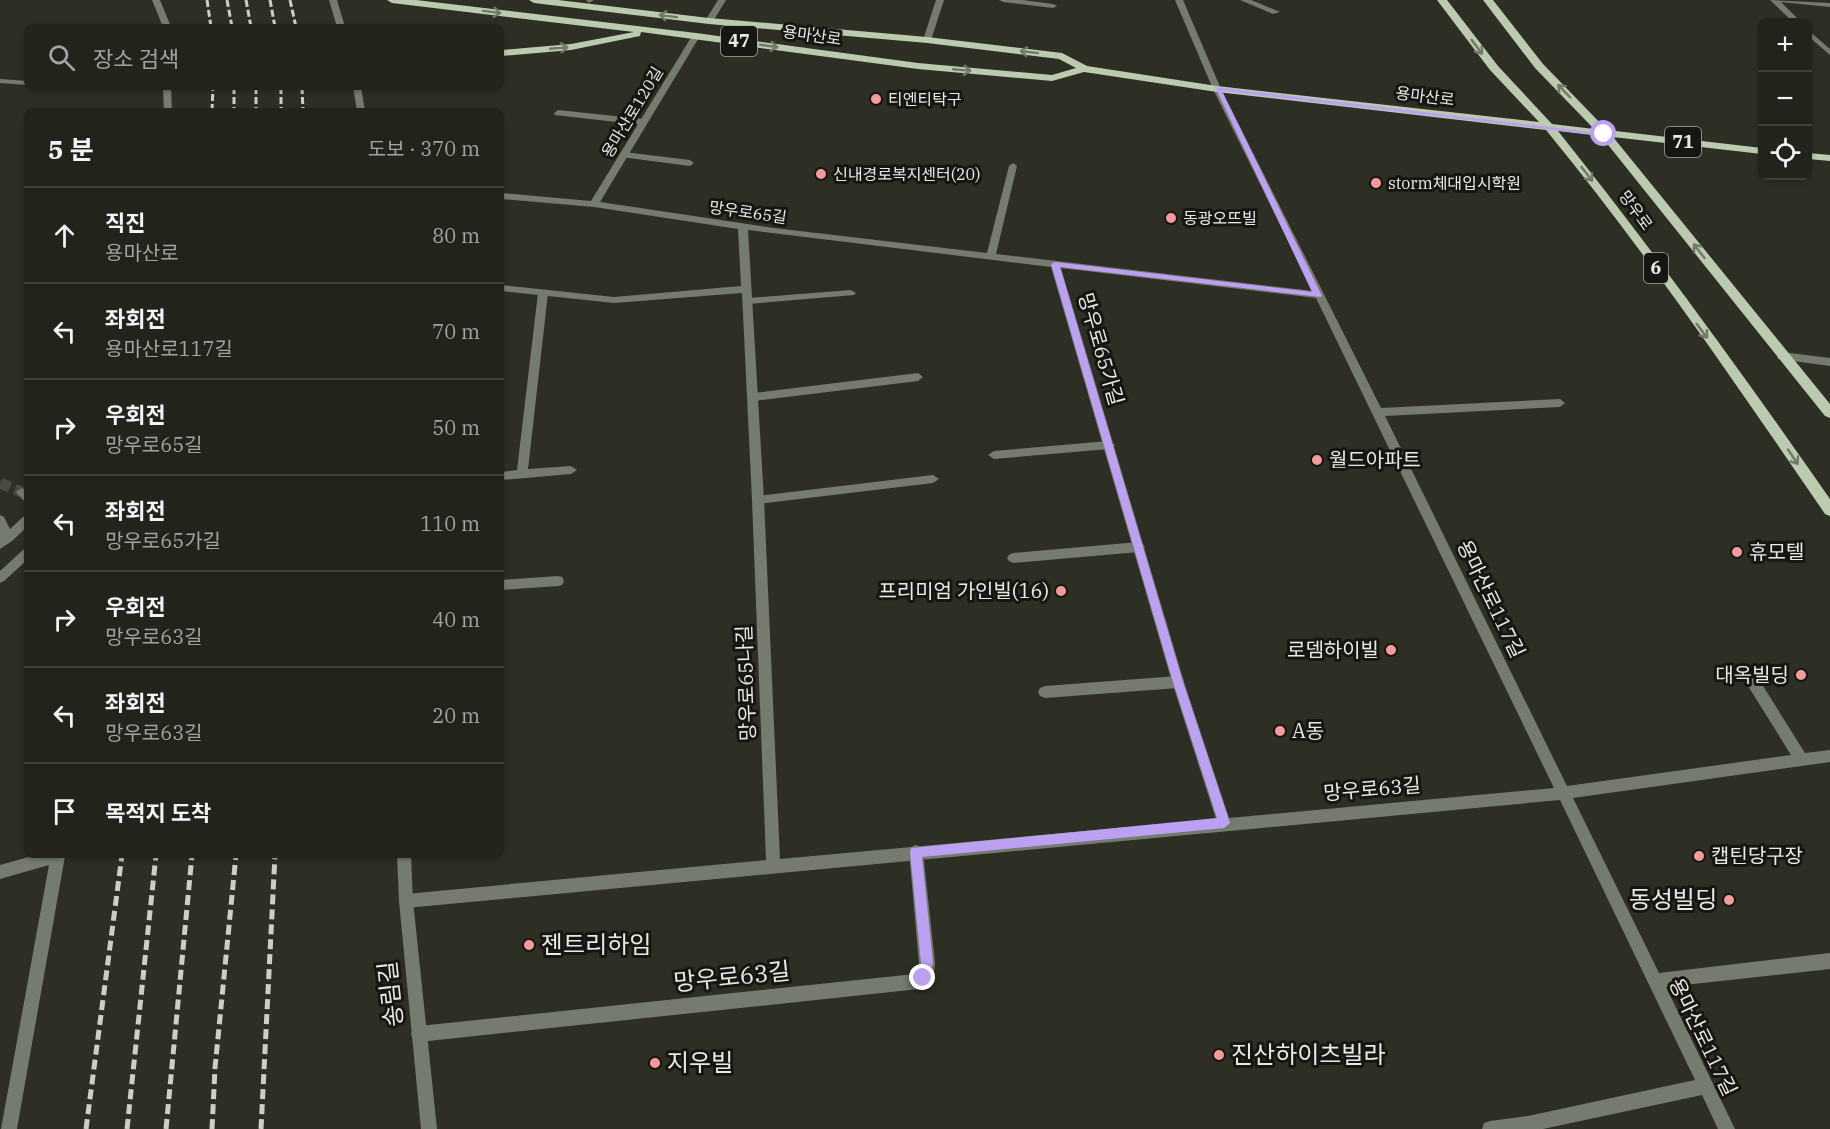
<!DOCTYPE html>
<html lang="ko">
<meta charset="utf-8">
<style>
:root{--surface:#22231b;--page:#2e2f28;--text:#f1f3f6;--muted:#a2a4a3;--line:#3f403a}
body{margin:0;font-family:"IBM Plex Serif","Noto Sans KR",serif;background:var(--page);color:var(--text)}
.controls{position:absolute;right:18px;top:18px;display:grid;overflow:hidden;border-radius:9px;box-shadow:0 2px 4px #0004}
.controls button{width:54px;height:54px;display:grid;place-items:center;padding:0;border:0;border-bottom:2px solid var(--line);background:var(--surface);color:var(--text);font:30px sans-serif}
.stop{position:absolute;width:18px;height:18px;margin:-14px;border:4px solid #bca0f2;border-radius:50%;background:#fff}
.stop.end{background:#bca0f2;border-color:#fff;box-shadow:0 2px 6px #0008}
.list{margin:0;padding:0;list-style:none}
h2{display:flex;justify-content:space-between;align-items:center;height:78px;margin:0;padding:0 24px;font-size:26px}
h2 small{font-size:20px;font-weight:400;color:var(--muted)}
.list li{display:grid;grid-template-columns:39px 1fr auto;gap:18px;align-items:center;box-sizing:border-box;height:96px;padding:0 24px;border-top:2px solid var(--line)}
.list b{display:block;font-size:22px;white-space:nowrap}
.list p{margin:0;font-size:20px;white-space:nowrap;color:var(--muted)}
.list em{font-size:20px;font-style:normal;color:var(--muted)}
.icon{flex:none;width:33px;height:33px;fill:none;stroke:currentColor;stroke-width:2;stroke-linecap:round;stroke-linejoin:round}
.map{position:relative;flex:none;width:1830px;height:1129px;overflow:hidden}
.search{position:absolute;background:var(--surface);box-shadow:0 2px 4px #0004;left:24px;top:24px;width:480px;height:66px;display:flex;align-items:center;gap:15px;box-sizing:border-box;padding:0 21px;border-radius:9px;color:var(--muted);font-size:22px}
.panel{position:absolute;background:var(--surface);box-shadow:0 2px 4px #0004;left:24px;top:108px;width:480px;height:750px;border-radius:9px}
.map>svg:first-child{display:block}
</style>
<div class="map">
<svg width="1830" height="1129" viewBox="0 0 1830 1129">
<rect width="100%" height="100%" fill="#2e2f24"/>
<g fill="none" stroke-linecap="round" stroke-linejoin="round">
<path stroke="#4a4b40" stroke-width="11" stroke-dasharray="11 5" stroke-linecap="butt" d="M 0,483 L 22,492"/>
<path fill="#757c6f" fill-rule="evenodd" d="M 586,0 L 594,0 L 589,3 Z
M 558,110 L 643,119 L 647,122 L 643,125 L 555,115 L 554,113 Z
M 624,152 L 690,160 L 694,163 L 690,166 L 621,157 L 621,153 Z
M 543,290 L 548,293 L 528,469 L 571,466 L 577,470 L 571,474 L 501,480 L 501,472 L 517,470 L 538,293 Z
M 851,290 L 856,293 L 854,295 L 748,304 L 743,301 L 748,298 Z
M 918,373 L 923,377 L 918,381 L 753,401 L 748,397 L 753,393 Z
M 1109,441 L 1115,445 L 1109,449 L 994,459 L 988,455 L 994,451 Z
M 933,475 L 939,479 L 933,483 L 758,504 L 752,500 L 758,496 Z
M 1139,542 L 1143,544 L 1145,547 L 1143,550 L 1139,552 L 1013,563 L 1009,561 L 1007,558 L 1009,555 L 1013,553 Z
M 558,576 L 562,577 L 564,581 L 562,585 L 558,586 L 501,590 L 501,580 Z
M 1178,676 L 1183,678 L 1184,682 L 1183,686 L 1178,688 L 1045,698 L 1040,696 L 1038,692 L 1040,688 L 1045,686 Z
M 916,845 L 921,847 L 923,852 L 935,963 C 935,974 930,984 919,989 L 419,1042 L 413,1040 L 411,1034 L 413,1028 L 419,1026 L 915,974 L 919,968 L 919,963 L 909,852 L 911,847 Z"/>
<path fill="#757c6f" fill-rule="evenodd" d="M 152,0 L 160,0 L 171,27 L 163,27 Z
M 718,0 L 726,0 L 712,23 L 706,23 L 705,21 Z
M 936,0 L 944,0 L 931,40 L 924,42 L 923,40 Z
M 999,0 L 1022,0 L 1053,4 L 1057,6 L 1053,8 L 1003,2 Z
M 1175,0 L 1183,0 L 1221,89 L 1381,408 L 1560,399 L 1565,403 L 1560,407 L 1385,416 L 1567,786 L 1791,755 L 1748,686 L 1747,682 L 1748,678 L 1753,676 L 1758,678 L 1805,753 L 1830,750 L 1830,762 L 1573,798 L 1659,973 L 1830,953 L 1830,969 L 1666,987 L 1735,1129 L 1718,1129 L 1702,1095 L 1543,1129 L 1482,1129 L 1484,1123 L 1490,1121 L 1528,1116 L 1695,1080 L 1560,800 L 406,908 L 401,906 L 399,901 L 401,896 L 406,894 L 766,860 L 752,500 L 742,293 L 614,303 L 501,291 L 501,285 L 614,297 L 741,286 L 738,229 L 594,207 L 501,199 L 501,193 L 591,201 L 692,36 L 696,34 L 700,36 L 600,202 L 774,228 L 987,253 L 1009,166 L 1013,163 L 1017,166 L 996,254 L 1313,291 L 1213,89 ZM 748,230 L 1051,267 L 1172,682 L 1216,819 L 780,859 L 764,500 ZM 1061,268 L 1316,298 L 1554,788 L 1229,818 L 1184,682 Z
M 1240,0 L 1251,0 L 1280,12 L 1273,14 Z
M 1770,0 L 1830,3 L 1830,7 L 1781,2 L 1801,22 L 1793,22 Z
M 1808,30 L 1830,49 L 1830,55 L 1808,36 Z
M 0,79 L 27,81 L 27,85 L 0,83 Z
M 163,87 L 171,87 L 172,111 L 164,111 Z
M 1782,352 L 1830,358 L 1830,366 L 1778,359 L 1777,356 Z
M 22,488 L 27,490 L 27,501 L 23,500 L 16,492 Z
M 0,515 L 4,517 L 10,529 L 23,517 L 27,515 L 27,527 L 12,541 L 0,549 Z
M 27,548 L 27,560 L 4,581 L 0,583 L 0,571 L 23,550 Z
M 36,855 L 65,856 L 17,1129 L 1,1129 L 49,865 L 0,879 L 0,865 Z"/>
<path fill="#757c6f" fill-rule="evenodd" d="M 329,0 L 337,0 L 345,27 L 337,27 Z
M 353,87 L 361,87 L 365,111 L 357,111 Z
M 397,855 L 411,855 L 413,901 L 437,1129 L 421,1129 L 399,901 Z"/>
<path fill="#bccaaf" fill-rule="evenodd" d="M 387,0 L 416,0 L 696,33 L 918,63 L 1052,75 L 1076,68 L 1059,59 L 927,43 L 709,24 L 534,3 L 529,0 L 558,0 L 709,18 L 927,37 L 1062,53 L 1087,66 L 1217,86 L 1539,122 L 1490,70 L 1437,0 L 1447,0 L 1498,66 L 1552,124 L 1594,129 L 1535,68 L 1483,0 L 1493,0 L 1543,64 L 1607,130 L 1762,148 L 1762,154 L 1613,137 L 1830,404 L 1830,418 L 1825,416 L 1601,136 L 1558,131 C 1653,250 1743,374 1830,499 L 1830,516 L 1825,514 C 1736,384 1646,252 1546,130 L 1217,92 L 1084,72 L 1052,81 L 918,69 L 641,32 L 640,36 L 571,50 L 501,56 L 501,50 L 571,44 L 634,32 L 392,3 Z
M 1808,153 L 1830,155 L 1830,161 L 1808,159 Z"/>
<path stroke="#cdcec7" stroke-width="3" stroke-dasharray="7 3" stroke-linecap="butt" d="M 207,0 L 211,27
M 227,0 L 232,27
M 246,0 L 251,27
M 270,0 L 275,27
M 290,0 L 296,27
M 234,87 L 234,111
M 256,87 L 256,111
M 281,87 L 281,111
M 302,87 L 303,111
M 212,111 L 213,87"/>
<path stroke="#cdcec7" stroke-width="5" stroke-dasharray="10 5" stroke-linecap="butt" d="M 86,1129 L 122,855
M 127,1129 L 156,855
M 166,1129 L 192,855
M 212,1129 L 215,1068 L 236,855
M 261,1129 L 275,855"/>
</g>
<defs><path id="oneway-shaft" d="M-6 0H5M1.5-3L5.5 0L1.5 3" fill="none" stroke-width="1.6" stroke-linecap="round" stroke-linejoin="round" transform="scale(1.5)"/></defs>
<g stroke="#717968">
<use href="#oneway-shaft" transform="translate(492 12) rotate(7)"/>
<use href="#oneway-shaft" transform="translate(668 16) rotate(-173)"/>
<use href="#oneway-shaft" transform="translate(769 46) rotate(8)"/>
<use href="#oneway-shaft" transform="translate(1477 47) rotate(53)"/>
<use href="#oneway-shaft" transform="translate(559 48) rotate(-5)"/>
<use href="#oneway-shaft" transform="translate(1029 52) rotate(-173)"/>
<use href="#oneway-shaft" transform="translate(962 70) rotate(5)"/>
<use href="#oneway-shaft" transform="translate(1564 91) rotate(-134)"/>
<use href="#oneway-shaft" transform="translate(1587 174) rotate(52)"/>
<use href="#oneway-shaft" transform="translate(1699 251) rotate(-128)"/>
<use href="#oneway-shaft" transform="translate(1702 331) rotate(53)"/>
<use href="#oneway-shaft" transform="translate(1793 457) rotate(56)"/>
</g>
<path fill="#bca0f2" d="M 1215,87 L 1608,134 L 1604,136 L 1222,91 L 1322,296 L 1321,297 L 1060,267 L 1183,682 L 1230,823 L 1224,828 L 922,857 L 933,963 L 927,982 L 923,984 L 918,982 L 917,978 L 921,963 L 910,852 L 911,848 L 1217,818 L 1173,682 L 1051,264 L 1055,262 L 1312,292 Z"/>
<g fill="#f59b9b" stroke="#161612" stroke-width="2">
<circle cx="876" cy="99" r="6"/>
<circle cx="821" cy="174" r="6"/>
<circle cx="1376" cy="183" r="6"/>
<circle cx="1171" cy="218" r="6"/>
<circle cx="1317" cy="460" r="6"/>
<circle cx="1737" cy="552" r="6"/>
<circle cx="1061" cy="591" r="6"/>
<circle cx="1391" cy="650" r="6"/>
<circle cx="1801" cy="675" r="6"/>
<circle cx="1280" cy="731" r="6"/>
<circle cx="1699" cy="856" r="6"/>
<circle cx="1729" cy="900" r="6"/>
<circle cx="529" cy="945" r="6"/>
<circle cx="1219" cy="1055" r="6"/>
<circle cx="655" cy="1063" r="6"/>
</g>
<g text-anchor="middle" stroke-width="6" stroke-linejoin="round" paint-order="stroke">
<g font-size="16" fill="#e8e9e2" stroke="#161612">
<text transform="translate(812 35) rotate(8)" y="6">용마산로</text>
<text transform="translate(1425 96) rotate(7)" y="6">용마산로</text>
<text transform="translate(632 112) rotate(-59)" y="6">용마산로120길</text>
<text transform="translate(1636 210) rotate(54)" y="6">망우로</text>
<text transform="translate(748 212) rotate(8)" y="6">망우로65길</text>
</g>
<g font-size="16" fill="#e8e9e2" stroke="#161612" text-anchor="start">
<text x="888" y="105">티엔티탁구</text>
<text x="833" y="180">신내경로복지센터(20)</text>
<text x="1388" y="189">storm체대입시학원</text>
<text x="1183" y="224">동광오뜨빌</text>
</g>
<g fill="#161612" stroke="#a9aaa4" stroke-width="1.5">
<rect x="721" y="26" width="36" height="30" rx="4.5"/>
<rect x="1665" y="127" width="36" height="30" rx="4.5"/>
<rect x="1644" y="253" width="24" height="30" rx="4.5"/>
</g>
<g font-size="18" font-weight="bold" fill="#e8e9e2">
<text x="739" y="47">47</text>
<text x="1683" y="148">71</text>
<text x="1656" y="274">6</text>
</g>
<g font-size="20" fill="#e8e9e2" stroke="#161612">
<text transform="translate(1101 349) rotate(74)" y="7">망우로65가길</text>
<text transform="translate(1491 599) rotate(64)" y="7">용마산로117길</text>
<text transform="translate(746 683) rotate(-92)" y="7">망우로65나길</text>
<text transform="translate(1372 789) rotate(-5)" y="7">망우로63길</text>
<text transform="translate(1703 1037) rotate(64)" y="7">용마산로117길</text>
</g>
<g font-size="20" fill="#e8e9e2" stroke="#161612" text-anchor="start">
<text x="1329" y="467">월드아파트</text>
<text x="1749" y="559">휴모텔</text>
<text x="1049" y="598" text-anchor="end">프리미엄 가인빌(16)</text>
<text x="1379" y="657" text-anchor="end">로뎀하이빌</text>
<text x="1789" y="682" text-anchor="end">대옥빌딩</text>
<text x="1292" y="738">A동</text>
<text x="1711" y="863">캡틴당구장</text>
</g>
<g font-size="24" fill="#e8e9e2" stroke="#161612" text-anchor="start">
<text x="1717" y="908" text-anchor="end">동성빌딩</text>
<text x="541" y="953">젠트리하임</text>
<text x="1231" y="1063">진산하이츠빌라</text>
<text x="667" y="1071">지우빌</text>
</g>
<g font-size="24" fill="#e8e9e2" stroke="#161612">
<text transform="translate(732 977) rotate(-6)" y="8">망우로63길</text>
<text transform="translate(391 994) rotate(-96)" y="8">송림길</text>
</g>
</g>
</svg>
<div class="controls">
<button>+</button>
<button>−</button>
<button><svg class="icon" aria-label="locate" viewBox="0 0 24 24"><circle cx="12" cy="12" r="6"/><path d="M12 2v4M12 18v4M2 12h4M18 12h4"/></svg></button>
</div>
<div class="stop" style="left:1604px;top:134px"></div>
<div class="stop end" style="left:923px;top:978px"></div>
<div class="search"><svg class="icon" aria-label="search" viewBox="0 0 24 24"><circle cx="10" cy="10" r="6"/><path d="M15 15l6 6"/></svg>장소 검색</div>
<section class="panel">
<h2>5 분<small>도보 · 370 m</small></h2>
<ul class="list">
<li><svg class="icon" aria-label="ahead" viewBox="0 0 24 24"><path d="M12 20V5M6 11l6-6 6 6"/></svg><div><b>직진</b><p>용마산로</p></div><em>80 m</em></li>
<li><svg class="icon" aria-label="left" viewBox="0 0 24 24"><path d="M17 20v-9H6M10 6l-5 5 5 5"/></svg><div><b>좌회전</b><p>용마산로117길</p></div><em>70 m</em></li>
<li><svg class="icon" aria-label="right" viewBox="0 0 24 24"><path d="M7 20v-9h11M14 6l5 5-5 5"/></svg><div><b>우회전</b><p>망우로65길</p></div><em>50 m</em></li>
<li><svg class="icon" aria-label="left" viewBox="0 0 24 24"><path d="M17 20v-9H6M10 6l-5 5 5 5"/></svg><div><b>좌회전</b><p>망우로65가길</p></div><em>110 m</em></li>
<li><svg class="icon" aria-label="right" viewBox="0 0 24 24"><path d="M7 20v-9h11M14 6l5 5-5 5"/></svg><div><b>우회전</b><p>망우로63길</p></div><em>40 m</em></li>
<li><svg class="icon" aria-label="left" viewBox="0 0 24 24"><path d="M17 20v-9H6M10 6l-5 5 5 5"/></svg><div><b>좌회전</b><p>망우로63길</p></div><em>20 m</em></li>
<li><svg class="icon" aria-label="arrive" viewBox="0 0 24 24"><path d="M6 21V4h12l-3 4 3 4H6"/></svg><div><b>목적지 도착</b></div></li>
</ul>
</section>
</div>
